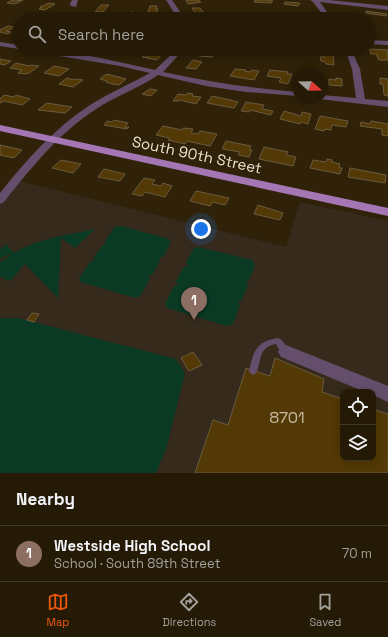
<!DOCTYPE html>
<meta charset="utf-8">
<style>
:root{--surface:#241a06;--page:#302714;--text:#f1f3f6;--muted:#a3a19b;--line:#413828;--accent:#ea580c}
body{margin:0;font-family:"Space Grotesk",sans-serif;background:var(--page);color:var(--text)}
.controls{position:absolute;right:12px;bottom:12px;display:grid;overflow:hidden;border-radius:8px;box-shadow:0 2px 10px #0003}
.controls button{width:36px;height:36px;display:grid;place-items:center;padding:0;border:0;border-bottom:1px solid var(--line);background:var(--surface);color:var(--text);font:20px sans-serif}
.compass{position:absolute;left:292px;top:68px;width:36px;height:36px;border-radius:50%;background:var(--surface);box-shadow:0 2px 10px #0003;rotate:110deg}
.you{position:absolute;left:201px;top:229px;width:14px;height:14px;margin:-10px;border:3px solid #fff;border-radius:50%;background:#1a73e8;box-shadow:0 0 0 6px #1a73e833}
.badge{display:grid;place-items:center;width:26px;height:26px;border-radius:50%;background:var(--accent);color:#fff;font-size:13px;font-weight:700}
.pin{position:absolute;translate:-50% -33px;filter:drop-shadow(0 1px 2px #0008)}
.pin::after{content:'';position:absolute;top:21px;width:14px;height:12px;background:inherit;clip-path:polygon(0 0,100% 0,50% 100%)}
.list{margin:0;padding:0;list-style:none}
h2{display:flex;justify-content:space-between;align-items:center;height:52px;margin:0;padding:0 16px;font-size:17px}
h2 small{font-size:13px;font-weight:400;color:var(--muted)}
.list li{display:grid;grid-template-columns:26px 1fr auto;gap:12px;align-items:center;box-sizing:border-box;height:56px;padding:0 16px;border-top:1px solid var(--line)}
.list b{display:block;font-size:15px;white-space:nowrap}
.list p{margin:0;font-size:13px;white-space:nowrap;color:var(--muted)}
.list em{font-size:13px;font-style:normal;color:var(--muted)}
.icon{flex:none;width:22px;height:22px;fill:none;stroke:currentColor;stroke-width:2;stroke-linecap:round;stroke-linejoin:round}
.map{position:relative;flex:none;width:388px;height:473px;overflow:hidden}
.search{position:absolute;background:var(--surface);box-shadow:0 2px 10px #0003;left:12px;right:12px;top:12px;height:44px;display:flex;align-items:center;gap:10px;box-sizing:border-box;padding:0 14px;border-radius:22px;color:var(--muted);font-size:15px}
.sheet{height:108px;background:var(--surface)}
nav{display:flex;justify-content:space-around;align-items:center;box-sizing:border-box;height:56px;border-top:1px solid var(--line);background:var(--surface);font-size:11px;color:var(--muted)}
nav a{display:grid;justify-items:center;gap:2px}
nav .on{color:var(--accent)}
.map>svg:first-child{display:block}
</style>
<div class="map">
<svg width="388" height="473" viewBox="0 0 388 473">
<rect width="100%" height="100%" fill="#302208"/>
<path fill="#352a1b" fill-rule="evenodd" d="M 15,180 L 286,247 L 300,202 L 388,221 L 388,473 L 0,473 L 0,200 ZM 343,392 L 373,392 L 373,458 L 343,458 Z"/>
<path fill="#0b3a24" d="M 121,226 L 169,239 L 171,242 L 163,257 L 159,258 L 160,261 L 152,275 L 148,276 L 150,279 L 140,296 L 135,298 L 81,282 L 79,278 L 90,262 L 94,261 L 93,258 L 103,245 L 106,244 L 105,241 L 115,227 Z
M 95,229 L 75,248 L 61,238 L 58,298 L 25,264 L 10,281 L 0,277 L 0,262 L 12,254 L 0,258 L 0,250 L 6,244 L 14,253 C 38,238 68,235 95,229 Z
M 199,247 L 252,260 L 255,265 L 249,280 L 246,282 L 248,285 L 242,300 L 238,302 L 240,305 L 233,324 L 227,326 L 167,308 L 165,304 L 174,286 L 178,285 L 176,281 L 184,267 L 188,265 L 186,262 L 194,248 Z
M 0,318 L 18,318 L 176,359 L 185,373 L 166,449 L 156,473 L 0,473 Z"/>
<path fill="#533905" stroke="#6a5a40" d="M 12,0 L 14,1 L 23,0 L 15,4 L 7,3 Z
M 186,0 L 199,0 L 201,2 L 188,4 Z
M 255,0 L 267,0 L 273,1 L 271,3 L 254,2 Z
M 285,2 L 300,3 L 298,6 L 284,4 Z
M 49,3 L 55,4 L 45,10 L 39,9 L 42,7 L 40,7 Z
M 101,5 L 109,5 L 103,12 L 95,12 Z
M 150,6 L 157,6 L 156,9 L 158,9 L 156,14 L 148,12 Z
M 192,8 L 200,8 L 203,12 L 195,13 Z
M 366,11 L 387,14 L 386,16 L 366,13 Z
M 132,12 L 136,14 L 119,18 L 116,15 Z
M 287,13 L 298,13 L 300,16 L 306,17 L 306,19 L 285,19 L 284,16 L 288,16 Z
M 64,14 L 74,16 L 78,17 L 75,19 L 60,17 Z
M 8,26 L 16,27 L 6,31 L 11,32 L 8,34 L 0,32 L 0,30 Z
M 116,49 L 122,49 L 132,50 L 127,55 L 112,53 Z
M 201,49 L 217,49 L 212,57 L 199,56 Z
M 369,49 L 388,50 L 387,54 L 388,60 L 379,60 L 376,54 L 371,54 Z
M 150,54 L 161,55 L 157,60 L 142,57 L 147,57 Z
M 324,55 L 333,55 L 334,65 L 326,64 L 325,62 L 321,61 L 320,57 L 324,57 Z
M 0,59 L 11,61 L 5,65 L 0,64 Z
M 193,60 L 202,62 L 196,69 L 186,68 Z
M 16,63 L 29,66 L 31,65 L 39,66 L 29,73 L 25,74 L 18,73 L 22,70 L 10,68 Z
M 54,66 L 69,69 L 59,76 L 44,73 Z
M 235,69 L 246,70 L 245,71 L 250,72 L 252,70 L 259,71 L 254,80 L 230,76 Z
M 270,70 L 288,72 L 287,74 L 292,74 L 288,84 L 279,82 L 281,78 L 267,76 Z
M 106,74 L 119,77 L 118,77 L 126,79 L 119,85 L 112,84 L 106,82 L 107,81 L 100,79 Z
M 67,78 L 74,80 L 75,79 L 83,80 L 73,87 L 59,84 Z
M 336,78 L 342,79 L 342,86 L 329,85 L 329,79 L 336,80 Z
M 380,78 L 388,79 L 388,96 L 384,95 L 383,84 L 380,84 Z
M 150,89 L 157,90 L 151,96 L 142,94 Z
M 188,93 L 193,94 L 192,96 L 201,97 L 196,104 L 180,100 L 178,101 L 173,101 L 178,94 L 186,95 Z
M 4,95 L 14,97 L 16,95 L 30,99 L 22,105 L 4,101 L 0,103 L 0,99 Z
M 212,96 L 226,99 L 238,102 L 234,108 L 207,103 Z
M 246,102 L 264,105 L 262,109 L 273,111 L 271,115 L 250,110 L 249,112 L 241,111 Z
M 47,103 L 72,107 L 65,113 L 38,110 Z
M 284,111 L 301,116 L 302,112 L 311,114 L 308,124 L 301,122 L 300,124 L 280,119 Z
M 320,116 L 348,121 L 346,127 L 332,125 L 331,130 L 325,129 L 324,131 L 315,129 Z
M 114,120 L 128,123 L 125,127 L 129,127 L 127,129 L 104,125 L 107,121 L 112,122 Z
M 371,121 L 388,124 L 388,136 L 382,135 L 382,129 L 360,126 L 361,122 L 370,124 Z
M 163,126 L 182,130 L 183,128 L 193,129 L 191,133 L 198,134 L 200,131 L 217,134 L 210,146 L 187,141 L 185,144 L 168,140 L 170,138 L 156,135 Z
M 226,141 L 251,146 L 249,150 L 252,150 L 249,157 L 238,155 L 240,152 L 222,149 Z
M 0,145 L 22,150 L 14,158 L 0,155 Z
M 264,147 L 288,152 L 286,155 L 296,157 L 293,166 L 259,159 Z
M 327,159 L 332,160 L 332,162 L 340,164 L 339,168 L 342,168 L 340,174 L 310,168 L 313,160 L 326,162 Z
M 61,160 L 81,164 L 73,173 L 52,168 Z
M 350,168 L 386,175 L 385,183 L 348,177 Z
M 104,169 L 125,174 L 120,181 L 98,177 Z
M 144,178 L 155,180 L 152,184 L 161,186 L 163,183 L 172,186 L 165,197 L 145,192 L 142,196 L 132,194 Z
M 196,191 L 229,198 L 225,205 L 213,202 L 210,206 L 190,201 Z
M 258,205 L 283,213 L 280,220 L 254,214 Z
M 32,313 L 39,314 L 34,322 L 27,320 Z
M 193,352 L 202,365 L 189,371 L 181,358 Z
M 275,358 L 324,379 L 322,392 L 343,399 L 343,458 L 373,458 L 373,409 L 388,414 L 388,473 L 195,473 L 213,420 L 228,425 L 246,368 L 270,376 Z"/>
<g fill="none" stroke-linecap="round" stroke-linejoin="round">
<path fill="#654e6c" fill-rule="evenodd" d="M 278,338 C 283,340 287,347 290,352 L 289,354 C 282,357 279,349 276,344 C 258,347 262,360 256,373 L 253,375 L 250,373 L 249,371 C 254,351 255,342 278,338 Z"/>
<path fill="#654e6c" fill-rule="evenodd" d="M 72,0 L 78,0 L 76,7 L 71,6 L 70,3 Z
M 166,0 L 172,0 L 185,19 L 179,19 L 178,17 L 143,19 L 146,17 L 175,14 Z
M 310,0 L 329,0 L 388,6 L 388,10 L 320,2 L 332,19 L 326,19 L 313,2 Z
M 369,40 L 388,41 L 388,45 L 369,44 Z
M 0,42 L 19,45 L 19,49 L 0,46 Z
M 26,49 C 67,49 115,61 155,70 L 177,49 L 184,49 L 163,72 C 208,82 251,88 298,92 L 298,96 L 246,92 L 206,86 L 158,75 C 139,88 116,96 96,109 C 59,133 31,168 4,202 L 0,204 L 0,193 C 26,160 55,128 90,105 C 109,93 130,84 150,73 L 120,66 L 29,51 Z
M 345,49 L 351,49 L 360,69 L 365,99 L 388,101 L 388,107 L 319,99 L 322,98 L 322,95 L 356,98 L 352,69 Z
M 286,345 L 388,386 L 388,402 L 373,395 L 373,392 L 365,392 L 281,357 L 278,352 L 281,347 Z"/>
<path fill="#a477b4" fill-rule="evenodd" d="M 0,125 L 388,208 L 388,216 L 0,131 Z"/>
</g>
<g text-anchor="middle" stroke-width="3" stroke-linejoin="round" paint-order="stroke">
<g font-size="15" fill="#ede4d5" stroke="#302208">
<text transform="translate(197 155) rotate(12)" y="5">South 90th Street</text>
</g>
<g font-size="16" fill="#c6b9a1">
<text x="287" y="423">8701</text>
</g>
</g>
</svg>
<div class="controls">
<button><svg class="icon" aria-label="locate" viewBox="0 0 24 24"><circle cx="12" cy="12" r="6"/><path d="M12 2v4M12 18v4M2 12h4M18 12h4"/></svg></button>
<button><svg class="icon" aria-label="layers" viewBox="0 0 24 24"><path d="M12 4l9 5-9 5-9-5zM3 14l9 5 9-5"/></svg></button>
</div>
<svg class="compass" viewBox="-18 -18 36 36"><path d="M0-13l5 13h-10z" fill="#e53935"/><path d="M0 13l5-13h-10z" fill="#a3a19b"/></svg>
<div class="you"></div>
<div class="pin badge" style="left:194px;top:320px;background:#8d6e63">1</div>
<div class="search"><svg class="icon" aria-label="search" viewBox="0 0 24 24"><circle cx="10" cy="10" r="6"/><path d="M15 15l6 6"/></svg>Search here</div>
</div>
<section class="sheet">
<h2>Nearby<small></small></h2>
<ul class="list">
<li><span class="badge" style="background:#8d6e63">1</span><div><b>Westside High School</b><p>School · South 89th Street</p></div><em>70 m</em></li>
</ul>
</section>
<nav>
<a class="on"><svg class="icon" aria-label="map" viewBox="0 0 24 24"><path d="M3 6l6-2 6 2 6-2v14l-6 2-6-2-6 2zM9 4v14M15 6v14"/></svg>Map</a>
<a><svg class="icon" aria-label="directions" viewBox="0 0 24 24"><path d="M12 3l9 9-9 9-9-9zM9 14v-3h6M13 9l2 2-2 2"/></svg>Directions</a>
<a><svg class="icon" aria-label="saved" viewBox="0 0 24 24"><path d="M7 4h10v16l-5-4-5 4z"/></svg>Saved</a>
</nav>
